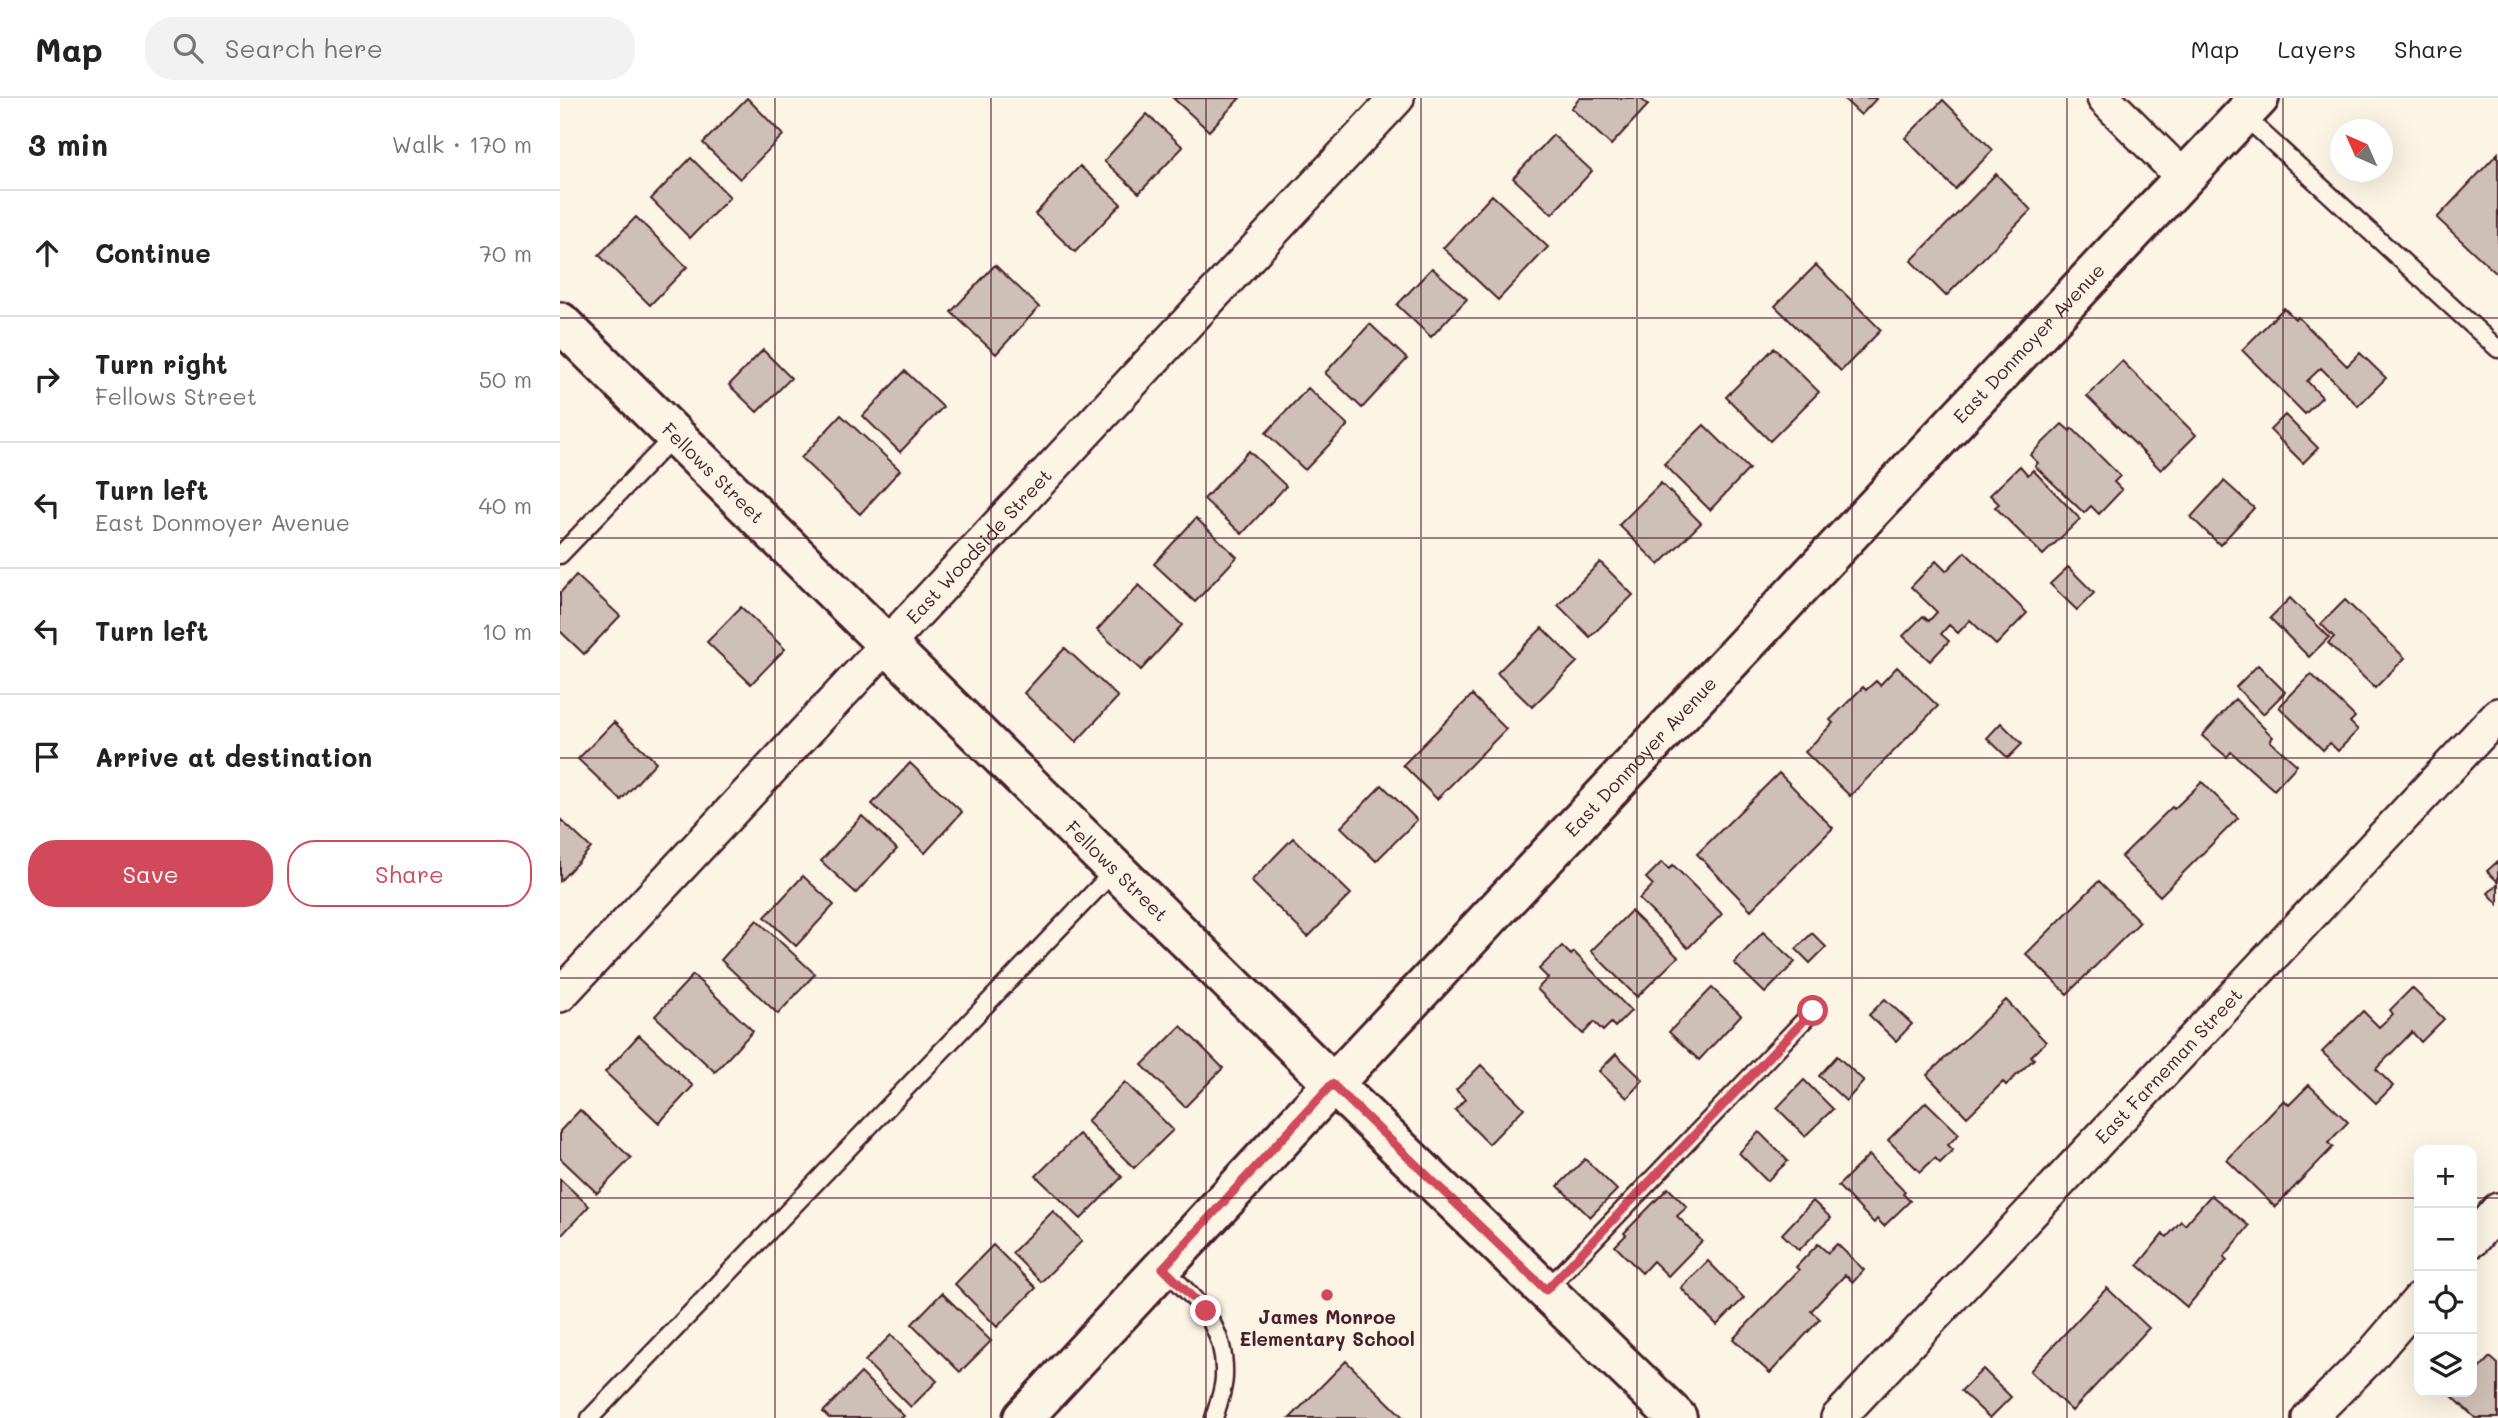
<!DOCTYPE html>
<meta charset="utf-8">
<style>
:root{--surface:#fff;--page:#f2f2f2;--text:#222;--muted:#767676;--line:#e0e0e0;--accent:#d1495b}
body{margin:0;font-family:Mali,sans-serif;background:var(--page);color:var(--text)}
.controls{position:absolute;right:21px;bottom:21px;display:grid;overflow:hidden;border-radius:14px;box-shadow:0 7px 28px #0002}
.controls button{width:63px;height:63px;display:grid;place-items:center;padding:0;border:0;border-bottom:2px solid var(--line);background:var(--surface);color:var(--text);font:35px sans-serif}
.compass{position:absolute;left:1770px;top:21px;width:63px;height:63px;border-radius:50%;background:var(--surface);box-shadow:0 7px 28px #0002;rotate:315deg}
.stop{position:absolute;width:21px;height:21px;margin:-16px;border:5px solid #d1495b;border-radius:50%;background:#fff}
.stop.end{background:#d1495b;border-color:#fff;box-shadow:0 2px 7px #0008}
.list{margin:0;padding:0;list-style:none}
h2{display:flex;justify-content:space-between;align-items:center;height:91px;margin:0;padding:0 28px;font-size:30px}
h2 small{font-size:23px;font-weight:400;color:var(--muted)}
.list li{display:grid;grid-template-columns:46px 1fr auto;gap:21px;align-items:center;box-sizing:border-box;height:126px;padding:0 28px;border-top:2px solid var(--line)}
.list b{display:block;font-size:26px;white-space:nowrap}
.list p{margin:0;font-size:23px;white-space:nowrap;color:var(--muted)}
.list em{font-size:23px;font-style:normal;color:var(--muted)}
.actions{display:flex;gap:14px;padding:21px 28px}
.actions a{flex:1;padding:16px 0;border:2px solid var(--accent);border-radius:28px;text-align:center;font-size:24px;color:var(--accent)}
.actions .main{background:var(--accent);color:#fff}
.icon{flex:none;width:38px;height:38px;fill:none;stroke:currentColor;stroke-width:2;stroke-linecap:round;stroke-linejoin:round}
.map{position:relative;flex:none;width:1938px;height:1320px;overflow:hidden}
header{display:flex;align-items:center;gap:42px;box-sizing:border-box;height:98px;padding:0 35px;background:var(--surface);border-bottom:2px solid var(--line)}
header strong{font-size:33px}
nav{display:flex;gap:38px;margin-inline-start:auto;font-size:24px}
.search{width:490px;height:63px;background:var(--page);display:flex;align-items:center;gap:18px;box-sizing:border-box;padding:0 24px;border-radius:28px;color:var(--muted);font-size:26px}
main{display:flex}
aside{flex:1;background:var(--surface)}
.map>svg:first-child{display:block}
</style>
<header>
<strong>Map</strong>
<div class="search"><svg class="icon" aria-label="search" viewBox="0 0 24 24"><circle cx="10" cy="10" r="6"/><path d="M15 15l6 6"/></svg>Search here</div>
<nav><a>Map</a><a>Layers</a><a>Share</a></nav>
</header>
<main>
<aside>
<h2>3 min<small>Walk · 170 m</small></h2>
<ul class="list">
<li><svg class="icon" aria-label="ahead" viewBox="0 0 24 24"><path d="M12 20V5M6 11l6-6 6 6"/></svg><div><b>Continue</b></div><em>70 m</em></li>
<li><svg class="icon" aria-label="right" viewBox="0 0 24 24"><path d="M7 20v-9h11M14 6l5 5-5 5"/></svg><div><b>Turn right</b><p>Fellows Street</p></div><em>50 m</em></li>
<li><svg class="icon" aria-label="left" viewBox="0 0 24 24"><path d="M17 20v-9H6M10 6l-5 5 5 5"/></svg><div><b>Turn left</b><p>East Donmoyer Avenue</p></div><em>40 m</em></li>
<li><svg class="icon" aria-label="left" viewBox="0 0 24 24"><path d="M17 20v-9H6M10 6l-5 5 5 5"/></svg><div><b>Turn left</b></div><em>10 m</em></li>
<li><svg class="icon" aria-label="arrive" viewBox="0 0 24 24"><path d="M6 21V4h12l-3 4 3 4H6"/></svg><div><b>Arrive at destination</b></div></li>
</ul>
<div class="actions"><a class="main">Save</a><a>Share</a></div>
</aside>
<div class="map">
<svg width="1938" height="1320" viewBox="0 0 1938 1320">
<rect width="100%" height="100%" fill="#fcf5e5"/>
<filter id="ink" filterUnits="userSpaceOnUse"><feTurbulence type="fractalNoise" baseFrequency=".0143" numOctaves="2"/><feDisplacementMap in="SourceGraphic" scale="14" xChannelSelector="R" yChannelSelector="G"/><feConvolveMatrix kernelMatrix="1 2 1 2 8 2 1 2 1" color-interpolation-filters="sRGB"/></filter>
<g filter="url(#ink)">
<path fill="#cfc0b7" stroke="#4a1f2b" stroke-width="2" d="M 187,0 L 223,37 L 180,81 L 143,45 Z
M 613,0 L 680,0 L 649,33 Z
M 1020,0 L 1080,0 L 1088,7 L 1051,47 L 1011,10 Z
M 1283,0 L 1317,0 L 1301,17 Z
M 1383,2 L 1433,52 L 1395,91 L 1345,40 Z
M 587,16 L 623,49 L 579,95 L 544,63 Z
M 993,37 L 1032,73 L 992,116 L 953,80 Z
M 1938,55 L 1938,177 L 1877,120 Z
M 131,60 L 170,99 L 130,140 L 91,101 Z
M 520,68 L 561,106 L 515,154 L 475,116 Z
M 1436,76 L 1471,112 L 1386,198 L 1351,163 Z
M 932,97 L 988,149 L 938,202 L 883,150 Z
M 76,119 L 127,169 L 90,207 L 39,157 Z
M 435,167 L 479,209 L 436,256 L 391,214 Z
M 1256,167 L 1321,232 L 1281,273 L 1215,208 Z
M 872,170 L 907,201 L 871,239 L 837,207 Z
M 1724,210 L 1735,221 L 1738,219 L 1787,268 L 1800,255 L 1826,280 L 1798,308 L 1761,270 L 1747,283 L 1762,299 L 1745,316 L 1682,252 Z
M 810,226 L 847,261 L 802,310 L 765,275 Z
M 1214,250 L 1259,294 L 1210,343 L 1166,299 Z
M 203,252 L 231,280 L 197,314 L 169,287 Z
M 1562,263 L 1636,337 L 1601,372 L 1527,298 Z
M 345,273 L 383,309 L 340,354 L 303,318 Z
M 748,290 L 788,327 L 745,372 L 706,335 Z
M 281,317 L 340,372 L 300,416 L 241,360 Z
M 1725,317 L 1758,350 L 1743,365 L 1710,332 Z
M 1502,326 L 1510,333 L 1512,330 L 1560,378 L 1554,384 L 1562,392 L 1539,416 L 1531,408 L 1524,415 L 1475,368 L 1478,365 L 1470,357 Z
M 1144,327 L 1189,371 L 1150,412 L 1104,366 Z
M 689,353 L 726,388 L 682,436 L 644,401 Z
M 1460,368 L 1468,377 L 1473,372 L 1520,421 L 1483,457 L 1435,409 L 1439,406 L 1430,397 Z
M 1664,383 L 1694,410 L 1660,447 L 1631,419 Z
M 1101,385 L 1141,425 L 1099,467 L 1059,427 Z
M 636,420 L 677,459 L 635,504 L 594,466 Z
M 1405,454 L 1467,515 L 1436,547 L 1410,522 L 1398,535 L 1389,527 L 1381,536 L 1389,543 L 1370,563 L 1343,538 L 1363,518 L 1369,523 L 1377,514 L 1351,489 L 1376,463 L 1386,473 Z
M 1040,464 L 1073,497 L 1030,539 L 998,507 Z
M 1508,469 L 1534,495 L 1517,512 L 1490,486 Z
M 16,477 L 60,518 L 24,556 L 0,533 L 0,495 Z
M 579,487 L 622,527 L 581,572 L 537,532 Z
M 1730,500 L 1769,539 L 1749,559 L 1710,520 Z
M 1785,502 L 1845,560 L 1815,590 L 1768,545 L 1774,539 L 1761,526 Z
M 181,509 L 225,551 L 191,586 L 147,544 Z
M 982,530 L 1017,564 L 972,609 L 937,575 Z
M 505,550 L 558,599 L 516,644 L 464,595 Z
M 1698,567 L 1725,594 L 1703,616 L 1676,589 Z
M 1337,569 L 1378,608 L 1290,698 L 1245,654 L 1273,625 L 1270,622 L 1303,589 L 1306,592 L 1316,583 L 1320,587 Z
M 1751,576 L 1795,619 L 1790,624 L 1798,632 L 1778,653 L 1770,645 L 1763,652 L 1719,609 Z
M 912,597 L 946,631 L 877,701 L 843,667 Z
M 1675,601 L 1713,639 L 1710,643 L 1737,667 L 1714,692 L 1671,654 L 1667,659 L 1642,638 Z
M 54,624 L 96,664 L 61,702 L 18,661 Z
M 1441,625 L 1462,646 L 1448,660 L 1427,640 Z
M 350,665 L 402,714 L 365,755 L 312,706 Z
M 1219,675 L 1273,730 L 1191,812 L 1137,756 Z
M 1642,684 L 1678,720 L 1600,798 L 1561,759 L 1612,709 L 1614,711 Z
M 822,687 L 857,722 L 816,763 L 781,729 Z
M 302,718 L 337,751 L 296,795 L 261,763 Z
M 0,721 L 31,750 L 0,783 Z
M 733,740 L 791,796 L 748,839 L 691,783 Z
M 1938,763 L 1938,784 L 1927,773 Z
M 1102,764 L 1109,771 L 1113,767 L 1162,816 L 1128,850 L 1079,801 L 1093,787 L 1086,780 Z
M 243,778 L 274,807 L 236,848 L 205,819 Z
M 1539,783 L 1580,824 L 1507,896 L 1466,856 Z
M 1938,786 L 1938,806 L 1928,795 Z
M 1071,813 L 1118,859 L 1077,899 L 1031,853 Z
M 197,822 L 255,876 L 218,916 L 161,862 Z
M 1203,834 L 1235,864 L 1205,895 L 1174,865 Z
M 1252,835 L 1266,849 L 1250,865 L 1236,851 Z
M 1002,848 L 1011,857 L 1014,854 L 1071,913 L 1055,929 L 1051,925 L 1043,933 L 1034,924 L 1023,936 L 977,891 L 988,880 L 979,871 Z
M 133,877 L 193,933 L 155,974 L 95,918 Z
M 1152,890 L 1181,917 L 1139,962 L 1109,934 Z
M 1852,890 L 1884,921 L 1861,944 L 1852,934 L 1816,971 L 1833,988 L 1816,1005 L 1762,954 L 1803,913 L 1819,929 L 1833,916 L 1830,912 Z
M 1325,901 L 1352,926 L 1336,943 L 1309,917 Z
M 1446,902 L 1486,944 L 1471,958 L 1474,961 L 1446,987 L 1443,984 L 1407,1019 L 1367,977 Z
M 621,928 L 663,970 L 625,1009 L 582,967 Z
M 79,937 L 133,988 L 99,1025 L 45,974 Z
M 1056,956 L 1083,982 L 1067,1000 L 1039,973 Z
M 1277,958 L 1304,983 L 1286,1003 L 1259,978 Z
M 921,967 L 964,1010 L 929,1046 L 895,1012 L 905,1001 L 896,992 Z
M 1244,982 L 1273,1011 L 1245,1038 L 1217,1010 Z
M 565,984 L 613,1032 L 574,1070 L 527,1023 Z
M 1749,987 L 1788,1024 L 1768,1045 L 1773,1049 L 1715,1109 L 1667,1062 L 1724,1002 L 1729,1007 Z
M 1366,1004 L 1399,1036 L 1388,1047 L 1393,1052 L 1380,1065 L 1375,1060 L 1360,1074 L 1328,1042 Z
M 20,1012 L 71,1060 L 37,1095 L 0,1060 L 0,1033 Z
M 1199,1034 L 1228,1063 L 1207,1083 L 1179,1055 Z
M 519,1036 L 562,1079 L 521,1121 L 476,1078 Z
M 1309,1057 L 1345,1094 L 1343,1096 L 1350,1103 L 1324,1128 L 1317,1121 L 1314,1125 L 1278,1088 Z
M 1025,1061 L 1057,1092 L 1030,1119 L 998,1088 Z
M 0,1081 L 29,1108 L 0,1139 Z
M 1108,1090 L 1127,1109 L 1117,1118 L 1142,1143 L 1108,1178 L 1093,1163 L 1082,1175 L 1055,1148 L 1066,1137 L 1064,1135 Z
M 1651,1097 L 1689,1128 L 1664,1159 L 1667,1162 L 1627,1209 L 1578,1167 L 1603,1136 L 1607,1139 L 1621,1123 L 1625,1127 Z
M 1253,1103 L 1271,1120 L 1239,1152 L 1222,1136 Z
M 493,1113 L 522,1143 L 481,1184 L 452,1155 Z
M 1258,1146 L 1268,1155 L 1277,1146 L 1304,1172 L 1293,1184 L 1285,1177 L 1251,1213 L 1260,1221 L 1210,1275 L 1173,1241 L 1239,1172 L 1236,1169 Z
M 433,1147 L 476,1190 L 437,1229 L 395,1186 Z
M 1148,1163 L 1184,1200 L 1157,1227 L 1121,1190 Z
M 1547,1190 L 1589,1230 L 1512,1313 L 1470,1273 Z
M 382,1195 L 431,1243 L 400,1274 L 352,1226 Z
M 331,1237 L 377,1283 L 351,1309 L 305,1263 Z
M 1930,1259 L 1938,1266 L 1938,1320 L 1915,1320 L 1892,1298 L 1897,1294 L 1912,1294 L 1912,1278 Z
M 786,1263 L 844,1320 L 730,1320 Z
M 1423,1271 L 1451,1299 L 1430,1320 L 1401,1293 Z
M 301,1275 L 344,1318 L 341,1320 L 269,1320 L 263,1314 Z"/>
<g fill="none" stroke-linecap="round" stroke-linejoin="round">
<defs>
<path id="lane" d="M 1683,17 L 1938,251
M 0,457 L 116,336
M 603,1169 C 636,1203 666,1226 664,1278 C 664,1291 658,1307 654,1320
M 986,1192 L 1253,913
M 30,1320 L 556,771"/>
<g id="street">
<path d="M 1544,0 L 1624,80"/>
<path id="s1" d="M 0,897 L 837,0"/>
<path d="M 1912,1142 L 1938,1112"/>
<path id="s2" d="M 1278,1320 L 1938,617"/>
<path d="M 1749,1320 L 1811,1258 L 1859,1202"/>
</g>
<g id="secondary">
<path id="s3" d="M 0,224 L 773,986 L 1117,1320"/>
<path id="s4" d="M 463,1320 L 773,986 L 1699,0"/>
</g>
</defs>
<use href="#lane" stroke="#4a1f2b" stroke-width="21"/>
<use href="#street" stroke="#4a1f2b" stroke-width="38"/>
<use href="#secondary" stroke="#4a1f2b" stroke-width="44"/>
<use href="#lane" stroke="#fcf5e5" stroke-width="16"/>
<use href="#street" stroke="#fcf5e5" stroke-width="33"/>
<use href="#secondary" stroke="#fcf5e5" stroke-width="38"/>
</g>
</g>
<g fill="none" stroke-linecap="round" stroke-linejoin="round" filter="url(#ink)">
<path stroke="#d1495b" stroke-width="9" d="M 646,1213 L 603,1170 L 772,986 L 986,1192 L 1253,913"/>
</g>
<path fill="none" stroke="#4a1f2b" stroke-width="2" stroke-opacity="0.55" d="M 215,0 L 215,1320M 431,0 L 431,1320M 646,0 L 646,1320M 861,0 L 861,1320M 1077,0 L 1077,1320M 1292,0 L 1292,1320M 1507,0 L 1507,1320M 1723,0 L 1723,1320M 0,220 L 1938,220M 0,440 L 1938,440M 0,660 L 1938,660M 0,880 L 1938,880M 0,1100 L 1859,1100M 1912,1100 L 1938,1100"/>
<circle fill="#d1495b" stroke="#fcf5e5" stroke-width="2.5" cx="767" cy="1197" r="7"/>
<g text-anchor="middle" stroke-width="7" stroke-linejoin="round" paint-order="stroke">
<g font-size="19" fill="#4a1f2b" stroke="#fcf5e5">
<text dy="7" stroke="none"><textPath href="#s4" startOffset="1472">East Donmoyer Avenue</textPath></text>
<text dy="7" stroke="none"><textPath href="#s3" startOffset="215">Fellows Street</textPath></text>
<text dy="7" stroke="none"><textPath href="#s1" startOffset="614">East Woodside Street</textPath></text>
<text dy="7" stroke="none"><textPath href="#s4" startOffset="905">East Donmoyer Avenue</textPath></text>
<text dy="7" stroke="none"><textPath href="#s3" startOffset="782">Fellows Street</textPath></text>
<text dy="7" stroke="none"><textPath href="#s2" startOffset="483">East Farneman Street</textPath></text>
</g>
<g font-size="19" font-weight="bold" fill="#4a1f2b" stroke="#fcf5e5">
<text x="767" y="1226">James Monroe<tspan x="767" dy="22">Elementary School</tspan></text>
</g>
</g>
</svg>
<div class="controls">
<button>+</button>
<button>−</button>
<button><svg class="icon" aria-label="locate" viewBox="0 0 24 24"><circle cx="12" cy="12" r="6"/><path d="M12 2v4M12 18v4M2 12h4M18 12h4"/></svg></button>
<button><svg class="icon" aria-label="layers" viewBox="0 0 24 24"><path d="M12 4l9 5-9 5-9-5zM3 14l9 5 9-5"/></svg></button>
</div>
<svg class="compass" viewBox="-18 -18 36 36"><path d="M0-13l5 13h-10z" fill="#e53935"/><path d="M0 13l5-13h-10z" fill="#767676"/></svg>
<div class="stop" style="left:1253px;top:913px"></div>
<div class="stop end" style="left:646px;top:1213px"></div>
</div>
</main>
